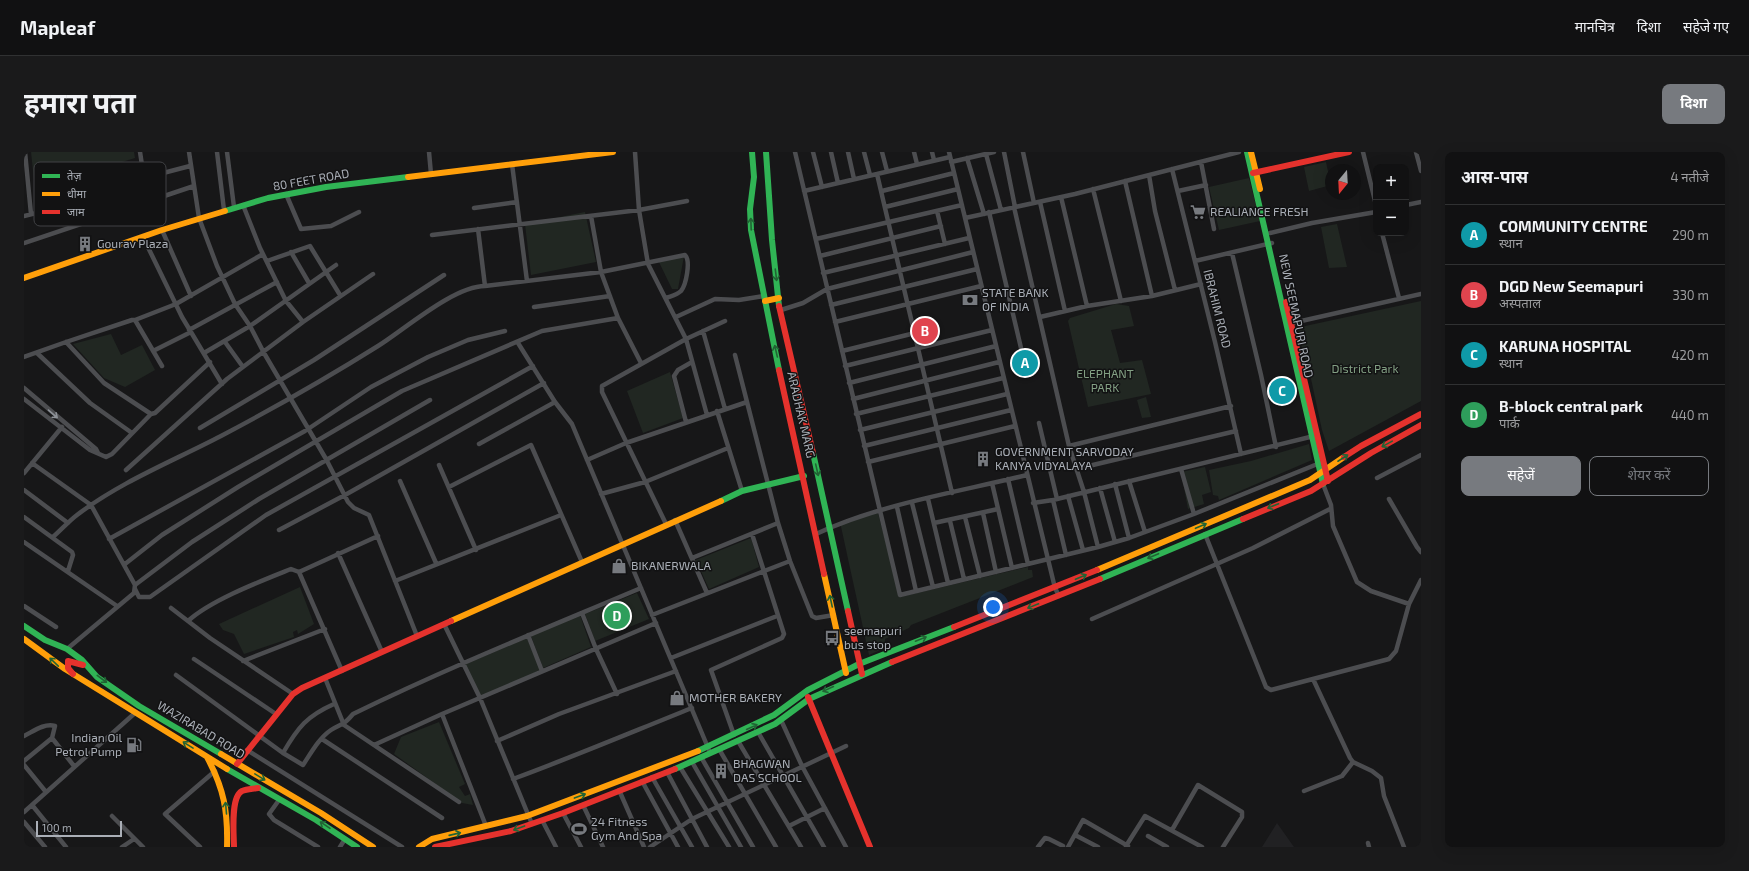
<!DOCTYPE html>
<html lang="hi">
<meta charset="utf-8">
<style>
:root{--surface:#111112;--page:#1a1a1b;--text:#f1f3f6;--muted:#9c9d9f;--line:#303132;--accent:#777a7f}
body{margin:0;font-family:"Exo 2","Noto Sans Devanagari",sans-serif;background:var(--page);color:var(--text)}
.controls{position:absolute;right:12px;top:12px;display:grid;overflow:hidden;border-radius:8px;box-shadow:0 4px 16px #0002}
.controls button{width:36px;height:36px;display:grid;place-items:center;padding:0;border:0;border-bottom:1px solid var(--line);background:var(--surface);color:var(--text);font:20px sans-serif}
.compass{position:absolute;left:1301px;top:12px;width:36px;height:36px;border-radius:50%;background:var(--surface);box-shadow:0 4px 16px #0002;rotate:198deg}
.scale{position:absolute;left:12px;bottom:10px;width:86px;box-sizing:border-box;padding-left:4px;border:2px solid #aaafb7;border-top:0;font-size:11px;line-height:14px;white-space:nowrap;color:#aaafb7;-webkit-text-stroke:3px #121213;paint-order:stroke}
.you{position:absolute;left:969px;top:455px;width:14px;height:14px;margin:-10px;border:3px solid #fff;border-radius:50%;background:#1a73e8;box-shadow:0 0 0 6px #1a73e833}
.badge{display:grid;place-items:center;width:26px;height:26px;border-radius:50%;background:var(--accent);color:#fff;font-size:13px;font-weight:700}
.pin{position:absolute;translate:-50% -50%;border:2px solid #fff;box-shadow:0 1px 4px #0006}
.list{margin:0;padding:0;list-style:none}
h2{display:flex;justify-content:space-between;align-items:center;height:52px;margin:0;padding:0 16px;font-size:17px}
h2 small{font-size:13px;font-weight:400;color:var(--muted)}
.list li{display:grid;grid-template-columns:26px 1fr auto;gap:12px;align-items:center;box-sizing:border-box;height:60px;padding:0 16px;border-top:1px solid var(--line)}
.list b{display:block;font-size:15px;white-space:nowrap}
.list p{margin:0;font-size:13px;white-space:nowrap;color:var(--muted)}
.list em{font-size:13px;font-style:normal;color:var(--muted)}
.actions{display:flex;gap:8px;padding:12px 16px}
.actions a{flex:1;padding:9px 0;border:1px solid var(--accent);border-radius:8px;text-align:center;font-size:14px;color:var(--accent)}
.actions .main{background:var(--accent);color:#fff}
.map{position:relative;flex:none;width:1397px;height:695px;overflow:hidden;border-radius:8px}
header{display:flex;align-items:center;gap:24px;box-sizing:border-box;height:56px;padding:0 20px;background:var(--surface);border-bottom:1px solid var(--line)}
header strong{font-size:19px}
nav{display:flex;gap:22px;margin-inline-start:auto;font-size:14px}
.intro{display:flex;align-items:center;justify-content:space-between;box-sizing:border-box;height:96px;padding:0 24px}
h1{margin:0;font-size:28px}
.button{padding:10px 18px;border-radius:8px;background:var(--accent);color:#fff;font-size:14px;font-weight:700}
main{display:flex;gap:24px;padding:0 24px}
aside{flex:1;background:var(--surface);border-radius:8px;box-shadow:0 4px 16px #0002}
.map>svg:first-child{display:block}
</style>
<header>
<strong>Mapleaf</strong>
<nav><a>मानचित्र</a><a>दिशा</a><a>सहेजे गए</a></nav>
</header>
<div class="intro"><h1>हमारा पता</h1><a class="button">दिशा</a></div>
<main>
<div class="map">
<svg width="1397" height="695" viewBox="0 0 1397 695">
<rect width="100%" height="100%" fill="#171718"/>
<path fill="#212123" d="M 1253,671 L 1270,695 L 1238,695 Z"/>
<path fill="#212722" d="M 7,0 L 110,0 L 111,6 L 11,37 Z
M 1302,10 L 1307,33 L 1285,39 L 1280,15 Z
M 1225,26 L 1236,69 L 1195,78 L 1185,35 Z
M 561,60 L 572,110 L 507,123 L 501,72 Z
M 1313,72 L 1323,115 L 1305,116 L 1297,75 Z
M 660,104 L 654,137 L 648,137 L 634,108 Z
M 1397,149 L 1397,249 L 1305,299 L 1298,278 L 1286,222 L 1272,176 Z
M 1092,152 L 1105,154 L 1110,174 L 1087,178 L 1096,211 L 1118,208 L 1127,242 L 1064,255 L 1044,169 L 1046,166 Z
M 87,182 L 97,203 L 118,193 L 131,218 L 101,235 L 80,226 L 49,192 Z
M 646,220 L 659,266 L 619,281 L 603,239 Z
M 1122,245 L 1127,265 L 1118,266 L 1113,248 Z
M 1285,292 L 1288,308 L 1195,348 L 1194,344 L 1189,343 L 1185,318 L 1227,309 Z
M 1181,315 L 1187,340 L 1178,343 L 1180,352 L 1164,357 L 1157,320 Z
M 854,361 L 876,445 L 1004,415 L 1004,418 L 1008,418 L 1009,425 L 887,473 L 885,476 L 861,487 L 861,496 L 845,503 L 816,370 Z
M 727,386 L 735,415 L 685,437 L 672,408 Z
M 276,435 L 290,472 L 274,482 L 273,478 L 269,480 L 270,485 L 220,502 L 210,482 L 199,478 L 195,472 Z
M 613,441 L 625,467 L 571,489 L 561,462 Z
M 556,463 L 567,495 L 519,516 L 507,484 Z
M 503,486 L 516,518 L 456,545 L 440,513 Z
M 415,570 L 441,632 L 435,635 L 441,644 L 446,642 L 449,653 L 438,651 L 370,602 L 377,585 Z"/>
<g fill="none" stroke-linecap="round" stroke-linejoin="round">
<path stroke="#4c4d50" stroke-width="4.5" d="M 1,0 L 7,62
M 116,0 L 120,26
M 165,0 L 175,66 L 193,114 L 211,152 L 226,174 L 240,201 L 302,307 L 324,350 L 330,356 L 345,363 L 393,484
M 193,0 L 200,58
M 203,0 L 210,55
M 405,0 L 407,22
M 611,0 L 615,58 L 624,112 L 662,187 L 683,263
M 771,0 L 876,443 L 1074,395 L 1105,386 L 1170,362 L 1157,317
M 789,0 L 798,35
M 807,0 L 814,31
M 824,0 L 830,27
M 840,0 L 846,23
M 858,0 L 863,19
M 890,0 L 893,12
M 908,0 L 910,8
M 925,0 L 1031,436 L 1035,444
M 980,0 L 991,55
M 999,0 L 1010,51
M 1339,0 L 1352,53
M 1392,0 L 1397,19
M 962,2 L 977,58
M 943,6 L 960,62
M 927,10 L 970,0
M 1177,10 L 1190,77
M 488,12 L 503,129
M 1148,17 L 1191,190 L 1217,302
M 853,22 L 928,341
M 1125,23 L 1131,59 L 1151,138
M 1101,29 L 1128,144
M 1069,37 L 1097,149
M 780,39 L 926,5
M 858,39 L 930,21
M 1154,39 L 1182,33
M 262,42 L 277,77 L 307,74 L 335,60
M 1037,45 L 1063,154
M 1016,50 L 1041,159
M 1382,53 L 1397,50
M 861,55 L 934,37
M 990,55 L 1045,294 L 1060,340 L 1074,395
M 450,56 L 493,50
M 913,59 L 921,92
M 965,60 L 997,196
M 0,64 L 32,56 L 97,32 L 166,14
M 567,64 L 577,120 L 594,166 L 617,211
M 941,66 L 1051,42 L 1215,0
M 454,77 L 461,134 L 577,120 L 661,103 C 667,109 662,133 657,139 C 653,143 647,144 642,146
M 138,78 L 167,144
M 1246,81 L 1288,71 L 1352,60
M 1358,81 L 1375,146
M 408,83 L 615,58 L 663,49
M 119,85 L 158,165 L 198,232
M 792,87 L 938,53
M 0,91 L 170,34
M 267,100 L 285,131
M 1208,101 L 1237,223 L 1252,295
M 796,104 L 917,74
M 243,109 L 286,94 L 316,143
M 1171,109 L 1248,91
M 799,121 L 945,86
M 807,153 L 953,117
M 510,155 L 586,144
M 757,158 L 779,151 L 803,137 L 949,100
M 652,165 L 691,147 L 715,148 L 740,144
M 1016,165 L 1063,154 L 1128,144 L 1177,132
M 111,168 L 152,152 L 239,102
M 279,170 L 349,122
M 811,170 L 957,134
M 1264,172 L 1397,142
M 165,178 L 253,130
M 679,179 L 701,257
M 42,190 L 80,231 L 127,262 L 131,261 L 186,210
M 201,190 L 219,215
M 494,191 L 531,250 L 548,272 L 685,598
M 129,199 L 167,180
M 818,199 L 891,181
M 13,201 L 66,251 L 108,281
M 180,201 L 226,174 L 312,113
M 711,203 L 754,371 L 766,409 L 788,464 L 792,466 L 810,463
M 0,205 L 42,190 L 108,168 L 111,168 L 138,214
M 821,214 L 968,178
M 825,231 L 972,194
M 0,236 L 72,297 L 74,301
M 0,247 L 66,298 L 82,305 L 88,302 L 127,262
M 829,247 L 975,210
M 693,259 L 718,339
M 832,262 L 979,226
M 662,270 L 650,224 L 654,218 L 668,210
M 1015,271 L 1033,347
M 176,276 L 290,208 L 420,123
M 836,278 L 983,242
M 455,292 L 531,250
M 840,294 L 987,258
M 1045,294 L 1207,254
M 563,308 L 602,291 L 723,250
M 844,310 L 991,274
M 8,311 L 67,353 L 111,433 L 110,441 L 43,497
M 415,313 L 452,398
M 1052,317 L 1212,279
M 102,318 L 203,227 L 279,170 L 262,149 L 236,96 L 219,53
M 0,321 L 38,275
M 1353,326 L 1397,303
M 984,327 L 1004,412
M 376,329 L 412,411
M 1105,329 L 1121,380
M 968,331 L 988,416
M 1091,332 L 1105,386
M 1299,332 L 1307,353 L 1309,374 L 1333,430 L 1347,439 L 1385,452
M 425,335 L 507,293 L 558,410
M 1076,336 L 1091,390
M 0,338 L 44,371
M 577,342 L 621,330 L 704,296
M 1044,344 L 1059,398
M 904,347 L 924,431
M 1365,347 L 1393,395 L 1397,400
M 1029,348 L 1042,403
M 888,351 L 909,435
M 1009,351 L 1029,348 L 1290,284
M 873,355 L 892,439
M 959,361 L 972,420
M 1170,362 L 1296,311
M 0,365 L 48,400 L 49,403 L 44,419
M 941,365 L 956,424
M 651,368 L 683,441
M 926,369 L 940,427
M 910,371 L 974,357
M 642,372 L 578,240 L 578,234 L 662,187 L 701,169
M 255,378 L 321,343 L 520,231
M 792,382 C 856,352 934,340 1003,323
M 1181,382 L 1242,535 L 1247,538 L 1365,507 L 1372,499 L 1385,452 L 1397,428
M 29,385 C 37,378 45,369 53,363 C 96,330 149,309 197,284 C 250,256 303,226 354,194 C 381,177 430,134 461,134
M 85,387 L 281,279 L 347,235 L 404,205 L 444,188 L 481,179
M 0,390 L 93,454
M 314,401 L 358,500
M 668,406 L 754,371
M 101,412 L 138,383 L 214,335 L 378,239 L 518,179 L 594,166
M 275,420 L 354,384
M 371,429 L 537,363
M 111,433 L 168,390 L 235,347 L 406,248
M 111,437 L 115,445 L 126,445 L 242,363 L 509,214
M 0,454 L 32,475
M 147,456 L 186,486 L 269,542
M 558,461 L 572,497 L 593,542
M 628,463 L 766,409
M 1068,467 L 1229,396 L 1306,357
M 164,469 C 187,448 237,429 267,417 L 275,420 L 318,519
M 420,472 L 456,546 L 508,672
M 504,483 L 518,519
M 647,506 L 753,464
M 170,507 L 252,562
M 219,509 L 301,477
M 152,523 L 259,601 L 279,613 C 287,601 295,586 307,578 C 318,571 319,574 329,562 C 423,516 520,477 617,436
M 301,526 L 320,573 L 435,650
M 1289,527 L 1326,606 L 1329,610 L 1348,619 L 1357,626 L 1360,644 L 1380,695
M 418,562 L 462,674
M 757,568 L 778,614 L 822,695
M 734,580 L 800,695
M 710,583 L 687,518 L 758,486 L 760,482 L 728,382
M 0,584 C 10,579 20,571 31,574 L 28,586 L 0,609
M 28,586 L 50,614
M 298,587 L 418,666
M 473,589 L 535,562 L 652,519
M 714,589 L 777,695
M 350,593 L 418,562 L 632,471
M 695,597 L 752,695
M 223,598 L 378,695
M 259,601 C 274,575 283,564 310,552
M 677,605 L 729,695
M 668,610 L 717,695
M 0,613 L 22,640
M 656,615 L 705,695
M 643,620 L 683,695
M 628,625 L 668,695
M 489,627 C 549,605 608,580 668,556
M 618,629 L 654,695
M 595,638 L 620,695
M 1280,639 L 1318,624 L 1329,610
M 255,648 L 245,662 L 250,668 L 294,695
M 8,653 L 42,695
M 559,653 L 579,695
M 0,660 L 111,561
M 539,661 L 557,695
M 88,664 L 119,695
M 518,668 L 532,695
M 0,670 L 21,695
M 765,674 L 801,656
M 1148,678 L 1174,633 L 1218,660 L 1218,665 L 1199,695
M 1051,683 L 1074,695
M 1124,684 L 1143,695
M 1344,691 L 1345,695
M 1102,694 L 1121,664 L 1178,695
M 98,695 L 110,687
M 176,695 L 141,662 L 191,619
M 316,695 L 321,687
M 626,695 L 668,667 L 822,594
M 1014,695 L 1021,686 L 1025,687 L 1039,694
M 1044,695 L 1059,668 L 1104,694"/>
<path stroke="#30b455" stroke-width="6" d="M 728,0 L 730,25 L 726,57 L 727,78 L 755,218
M 742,0 L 748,88 L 755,154
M 1223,0 L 1299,332
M 201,59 L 244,46 L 302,35 L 384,25
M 789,301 L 824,459
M 697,349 L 718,339 L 780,324
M 1076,427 L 1219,367
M 0,474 L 21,488 L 43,497 L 58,508 L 73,525 L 115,554 L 197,602
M 674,599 L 750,563 L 784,538 L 835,512 L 930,475
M 203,617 L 292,668 L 333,695
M 651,617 L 751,572 L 785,547 L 868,510"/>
<path stroke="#ff9f0a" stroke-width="6" d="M 1227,0 L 1236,37
M 384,25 L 589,0
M 0,126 L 138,78 L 201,59
M 741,149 L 755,146
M 1073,418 L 1286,328 L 1320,305
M 800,422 L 822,521
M 427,469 L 697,349
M 0,487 L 41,517 L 203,617
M 197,602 L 297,661 L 349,695
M 183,605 C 200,637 204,659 203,695
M 395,695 L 408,687 L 503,664 L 674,599"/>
<path stroke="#e5322d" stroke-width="6" d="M 1229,21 L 1325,0
M 1262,150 L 1304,329
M 755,154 L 789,301
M 755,218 L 800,422
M 1320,305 L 1337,294 L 1397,262
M 1219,367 L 1287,339 L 1347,301 L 1397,273
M 824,459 L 838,522
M 930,475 L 1073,418
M 868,510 L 1076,427
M 49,522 L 44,516 L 44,509 L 59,513
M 784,545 L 846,695
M 213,612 L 269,542 L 278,536 L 427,469
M 210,695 C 210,683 206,645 218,639 C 223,637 229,637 234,636
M 411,695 L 487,679 L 539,661 L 651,617"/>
</g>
<defs><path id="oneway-shaft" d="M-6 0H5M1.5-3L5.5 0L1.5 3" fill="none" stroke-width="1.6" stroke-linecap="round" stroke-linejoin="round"/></defs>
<g stroke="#216334">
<use href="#oneway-shaft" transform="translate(727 72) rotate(-92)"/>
<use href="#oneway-shaft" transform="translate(752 123) rotate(83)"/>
<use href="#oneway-shaft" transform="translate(752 199) rotate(-103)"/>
<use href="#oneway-shaft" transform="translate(1363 292) rotate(151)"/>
<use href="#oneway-shaft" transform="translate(1319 306) rotate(-33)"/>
<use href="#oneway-shaft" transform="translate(793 318) rotate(77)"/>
<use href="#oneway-shaft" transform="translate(1249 354) rotate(158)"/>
<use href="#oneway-shaft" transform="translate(1177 374) rotate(-23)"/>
<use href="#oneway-shaft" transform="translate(1129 404) rotate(157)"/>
<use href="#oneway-shaft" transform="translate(1057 425) rotate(-23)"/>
<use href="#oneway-shaft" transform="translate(807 449) rotate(-102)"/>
<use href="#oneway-shaft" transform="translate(1009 454) rotate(158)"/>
<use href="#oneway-shaft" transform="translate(897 487) rotate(-22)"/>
<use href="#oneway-shaft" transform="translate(30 510) rotate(-136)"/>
<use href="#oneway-shaft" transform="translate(78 527) rotate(37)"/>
<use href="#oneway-shaft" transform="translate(804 537) rotate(155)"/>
<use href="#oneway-shaft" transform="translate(728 575) rotate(-25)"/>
<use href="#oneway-shaft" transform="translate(164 593) rotate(-148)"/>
<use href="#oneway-shaft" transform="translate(236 625) rotate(31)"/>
<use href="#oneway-shaft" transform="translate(556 644) rotate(-20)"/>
<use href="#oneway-shaft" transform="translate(202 656) rotate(-95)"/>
<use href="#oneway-shaft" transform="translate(301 673) rotate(-146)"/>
<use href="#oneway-shaft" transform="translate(495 676) rotate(160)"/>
<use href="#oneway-shaft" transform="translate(431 682) rotate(-13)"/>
</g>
<use stroke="#8e9298" href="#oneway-shaft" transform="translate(29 262) rotate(41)"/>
<defs>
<symbol id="supermarket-bare" viewBox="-9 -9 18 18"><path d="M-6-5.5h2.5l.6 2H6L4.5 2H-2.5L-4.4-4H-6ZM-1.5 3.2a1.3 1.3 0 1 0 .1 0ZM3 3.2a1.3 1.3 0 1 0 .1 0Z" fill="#777a7f" stroke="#121213" stroke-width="2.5" paint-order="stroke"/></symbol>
<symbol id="building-bare" viewBox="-9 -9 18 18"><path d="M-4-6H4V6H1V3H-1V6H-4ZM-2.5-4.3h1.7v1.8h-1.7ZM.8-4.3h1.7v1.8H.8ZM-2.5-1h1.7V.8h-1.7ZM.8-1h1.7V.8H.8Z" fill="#777a7f" stroke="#121213" stroke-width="2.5" paint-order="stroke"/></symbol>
<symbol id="bank-bare" viewBox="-9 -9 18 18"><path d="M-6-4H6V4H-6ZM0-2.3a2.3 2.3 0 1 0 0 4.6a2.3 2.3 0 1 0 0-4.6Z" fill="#777a7f" stroke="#121213" stroke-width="2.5" paint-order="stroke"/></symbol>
<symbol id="shop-bare" viewBox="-9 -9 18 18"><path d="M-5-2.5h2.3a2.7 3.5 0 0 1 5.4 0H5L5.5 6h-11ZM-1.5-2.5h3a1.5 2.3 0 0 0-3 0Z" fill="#777a7f" stroke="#121213" stroke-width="2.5" paint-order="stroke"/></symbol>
<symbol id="bus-bare" viewBox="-9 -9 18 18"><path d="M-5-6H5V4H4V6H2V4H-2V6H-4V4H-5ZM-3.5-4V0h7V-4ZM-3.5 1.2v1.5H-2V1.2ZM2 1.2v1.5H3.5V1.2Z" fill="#777a7f" stroke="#121213" stroke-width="2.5" paint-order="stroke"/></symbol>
<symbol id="fuel-bare" viewBox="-9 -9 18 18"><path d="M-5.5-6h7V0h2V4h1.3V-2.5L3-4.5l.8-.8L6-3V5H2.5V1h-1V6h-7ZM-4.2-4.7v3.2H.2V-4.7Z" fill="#777a7f" stroke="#121213" stroke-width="2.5" paint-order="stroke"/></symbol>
<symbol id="stadium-bare" viewBox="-9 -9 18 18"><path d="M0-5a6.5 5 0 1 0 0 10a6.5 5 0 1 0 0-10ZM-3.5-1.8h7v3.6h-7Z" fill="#777a7f" stroke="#121213" stroke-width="2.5" paint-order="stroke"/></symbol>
</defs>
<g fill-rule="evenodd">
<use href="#supermarket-bare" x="1163" y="49" width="22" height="22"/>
<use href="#building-bare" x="50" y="81" width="22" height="22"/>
<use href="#bank-bare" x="935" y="137" width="22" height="22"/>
<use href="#building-bare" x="948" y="296" width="22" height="22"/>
<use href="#shop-bare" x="584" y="403" width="22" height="22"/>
<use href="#bus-bare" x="797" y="475" width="22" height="22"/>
<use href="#shop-bare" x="642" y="535" width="22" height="22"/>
<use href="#fuel-bare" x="99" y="582" width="22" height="22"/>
<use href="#building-bare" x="686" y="608" width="22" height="22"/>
<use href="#stadium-bare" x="544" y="666" width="22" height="22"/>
</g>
<g text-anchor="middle" stroke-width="3" stroke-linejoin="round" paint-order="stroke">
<g font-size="12" fill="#aaafb7" stroke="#121213">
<text transform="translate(287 28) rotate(-10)" y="4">80 FEET ROAD</text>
<text transform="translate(1193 157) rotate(76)" y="4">IBRAHIM ROAD</text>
<text transform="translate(1272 164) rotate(78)" y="4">NEW SEEMAPURI ROAD</text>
<text transform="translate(777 263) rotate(77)" y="4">ARADHAK MARG</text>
<text transform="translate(177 578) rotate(31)" y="4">WAZIRABAD ROAD</text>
</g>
<g font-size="12" fill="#aaafb7" stroke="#121213" text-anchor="start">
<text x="1186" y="64">REALIANCE FRESH</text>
<text x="73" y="96">Gourav Plaza</text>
<text x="958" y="145">STATE BANK<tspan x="958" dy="14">OF INDIA</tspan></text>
<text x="971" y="304">GOVERNMENT SARVODAY<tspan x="971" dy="14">KANYA VIDYALAYA</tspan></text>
<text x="607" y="418">BIKANERWALA</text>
<text x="820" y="483">seemapuri<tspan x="820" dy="14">bus stop</tspan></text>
<text x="665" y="550">MOTHER BAKERY</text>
<text x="98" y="590" text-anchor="end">Indian Oil<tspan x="98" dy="14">Petrol Pump</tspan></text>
<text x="709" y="616">BHAGWAN<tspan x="709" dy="14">DAS SCHOOL</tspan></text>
<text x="567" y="674">24 Fitness<tspan x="567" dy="14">Gym And Spa</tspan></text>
</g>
<g font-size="12" fill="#83a084" stroke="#121213">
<text x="1341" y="221">District Park</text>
<text x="1081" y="226">ELEPHANT<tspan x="1081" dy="14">PARK</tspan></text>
</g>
</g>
<rect x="10" y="10" width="132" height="64" rx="6" fill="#121213" stroke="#404144" stroke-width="1"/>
<rect x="18" y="22" width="18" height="4" fill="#30b455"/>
<rect x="18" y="40" width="18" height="4" fill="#ff9f0a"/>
<rect x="18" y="58" width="18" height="4" fill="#e5322d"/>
<g font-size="11" fill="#aaafb7">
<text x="43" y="28">तेज़</text>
<text x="43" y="46">धीमा</text>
<text x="43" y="64">जाम</text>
</g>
</svg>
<div class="controls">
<button>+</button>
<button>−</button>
</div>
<svg class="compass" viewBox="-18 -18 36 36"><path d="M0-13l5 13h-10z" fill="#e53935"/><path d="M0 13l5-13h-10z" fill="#9c9d9f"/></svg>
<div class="scale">100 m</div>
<div class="you"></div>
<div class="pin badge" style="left:1001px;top:211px;background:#0f9aa8">A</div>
<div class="pin badge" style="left:901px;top:179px;background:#e0444e">B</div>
<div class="pin badge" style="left:1258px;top:239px;background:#0f9aa8">C</div>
<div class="pin badge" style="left:593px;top:464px;background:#2e9e5b">D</div>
</div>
<aside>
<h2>आस-पास<small>4 नतीजे</small></h2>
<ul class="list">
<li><span class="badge" style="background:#0f9aa8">A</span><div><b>COMMUNITY CENTRE</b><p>स्थान</p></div><em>290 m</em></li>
<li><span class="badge" style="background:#e0444e">B</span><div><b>DGD New Seemapuri</b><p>अस्पताल</p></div><em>330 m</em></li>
<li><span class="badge" style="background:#0f9aa8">C</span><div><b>KARUNA HOSPITAL</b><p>स्थान</p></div><em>420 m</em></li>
<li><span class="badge" style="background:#2e9e5b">D</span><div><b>B-block central park</b><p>पार्क</p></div><em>440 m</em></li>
</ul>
<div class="actions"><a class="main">सहेजें</a><a>शेयर करें</a></div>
</aside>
</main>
